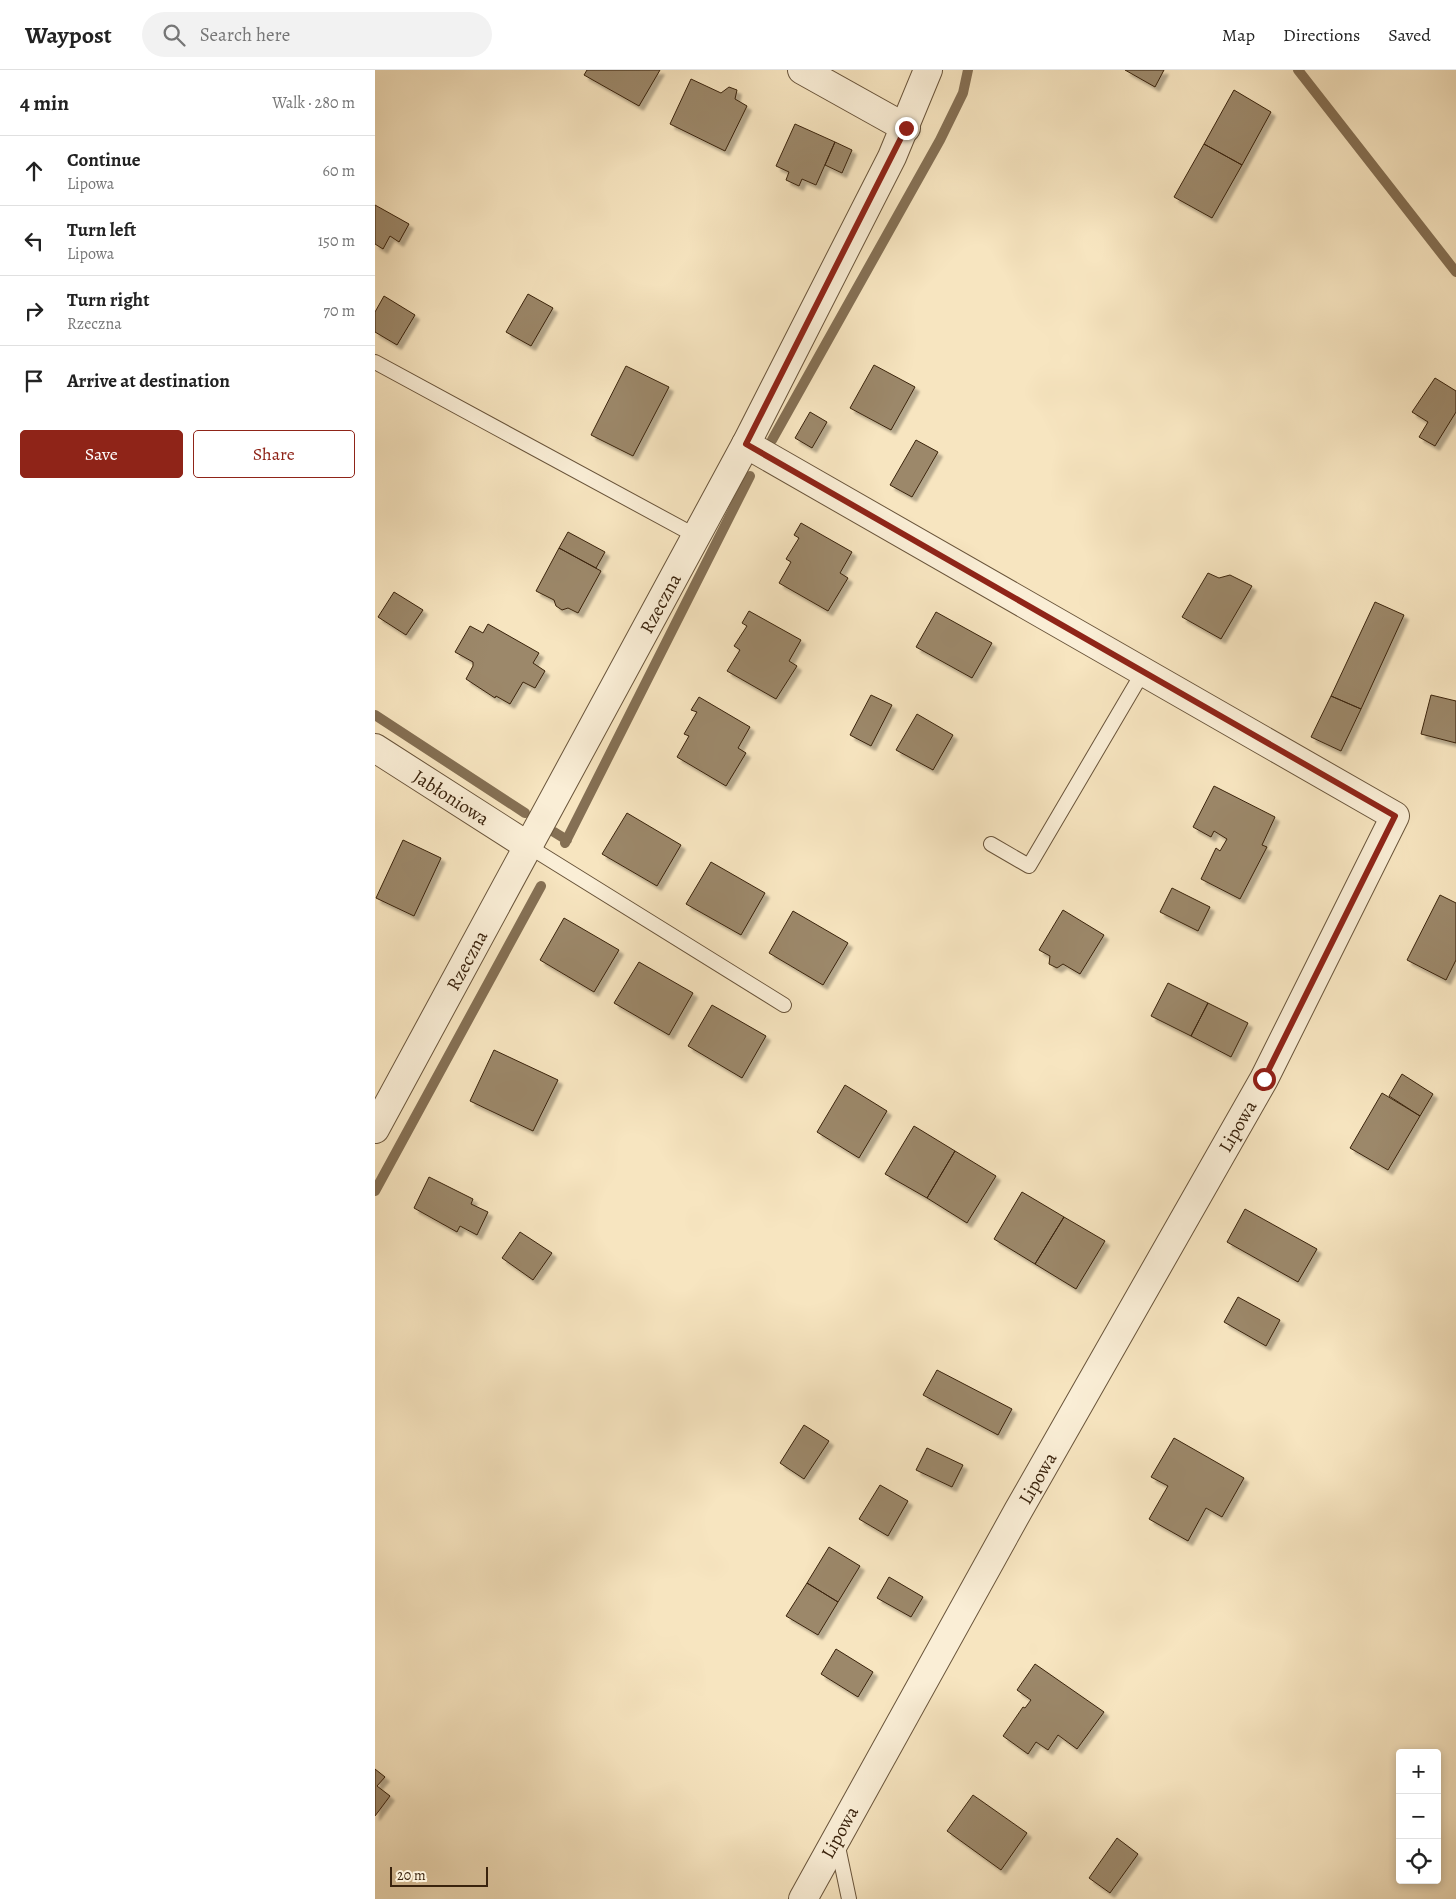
<!DOCTYPE html>
<meta charset="utf-8">
<style>
:root{--surface:#fff;--page:#f2f2f2;--text:#222;--muted:#767676;--line:#e0e0e0;--accent:#8f2418}
body{margin:0;font-family:Alegreya,serif;background:var(--page);color:var(--text)}
.controls{position:absolute;right:15px;bottom:15px;display:grid;overflow:hidden;border-radius:5px;box-shadow:0 2px 8px #0003}
.controls button{width:45px;height:45px;display:grid;place-items:center;padding:0;border:0;border-bottom:1px solid var(--line);background:var(--surface);color:var(--text);font:25px sans-serif}
.scale{position:absolute;left:15px;bottom:12px;width:98px;box-sizing:border-box;padding-left:5px;border:2px solid #3a230d;border-top:0;font-size:14px;line-height:18px;white-space:nowrap;color:#3a230d;-webkit-text-stroke:4px #faeed6;paint-order:stroke}
.stop{position:absolute;width:15px;height:15px;margin:-11px;border:4px solid #8f2418;border-radius:50%;background:#fff}
.stop.end{background:#8f2418;border-color:#fff;box-shadow:0 1px 5px #0008}
.list{margin:0;padding:0;list-style:none}
h2{display:flex;justify-content:space-between;align-items:center;height:65px;margin:0;padding:0 20px;font-size:21px}
h2 small{font-size:16px;font-weight:400;color:var(--muted)}
.list li{display:grid;grid-template-columns:32px 1fr auto;gap:15px;align-items:center;box-sizing:border-box;height:70px;padding:0 20px;border-top:1px solid var(--line)}
.list b{display:block;font-size:19px;white-space:nowrap}
.list p{margin:0;font-size:16px;white-space:nowrap;color:var(--muted)}
.list em{font-size:16px;font-style:normal;color:var(--muted)}
.actions{display:flex;gap:10px;padding:15px 20px}
.actions a{flex:1;padding:11px 0;border:1px solid var(--accent);border-radius:5px;text-align:center;font-size:18px;color:var(--accent)}
.actions .main{background:var(--accent);color:#fff}
.icon{flex:none;width:28px;height:28px;fill:none;stroke:currentColor;stroke-width:2;stroke-linecap:round;stroke-linejoin:round}
.map{position:relative;flex:none;width:1081px;height:1829px;overflow:hidden}
header{display:flex;align-items:center;gap:30px;box-sizing:border-box;height:70px;padding:0 25px;background:var(--surface);border-bottom:1px solid var(--line)}
header strong{font-size:24px}
nav{display:flex;gap:28px;margin-inline-start:auto;font-size:18px}
.search{width:350px;height:45px;background:var(--page);display:flex;align-items:center;gap:12px;box-sizing:border-box;padding:0 18px;border-radius:28px;color:var(--muted);font-size:19px}
main{display:flex}
aside{flex:1;background:var(--surface)}
.map>svg:first-child{display:block}
</style>
<header>
<strong>Waypost</strong>
<div class="search"><svg class="icon" aria-label="search" viewBox="0 0 24 24"><circle cx="10" cy="10" r="6"/><path d="M15 15l6 6"/></svg>Search here</div>
<nav><a>Map</a><a>Directions</a><a>Saved</a></nav>
</header>
<main>
<aside>
<h2>4 min<small>Walk · 280 m</small></h2>
<ul class="list">
<li><svg class="icon" aria-label="ahead" viewBox="0 0 24 24"><path d="M12 20V5M6 11l6-6 6 6"/></svg><div><b>Continue</b><p>Lipowa</p></div><em>60 m</em></li>
<li><svg class="icon" aria-label="left" viewBox="0 0 24 24"><path d="M17 20v-9H6M10 6l-5 5 5 5"/></svg><div><b>Turn left</b><p>Lipowa</p></div><em>150 m</em></li>
<li><svg class="icon" aria-label="right" viewBox="0 0 24 24"><path d="M7 20v-9h11M14 6l5 5-5 5"/></svg><div><b>Turn right</b><p>Rzeczna</p></div><em>70 m</em></li>
<li><svg class="icon" aria-label="arrive" viewBox="0 0 24 24"><path d="M6 21V4h12l-3 4 3 4H6"/></svg><div><b>Arrive at destination</b></div></li>
</ul>
<div class="actions"><a class="main">Save</a><a>Share</a></div>
</aside>
<div class="map">
<svg width="1081" height="1829" viewBox="0 0 1081 1829">
<defs>
<filter id="shadow"><feDropShadow dx="4.5" dy="4.5" stdDeviation="1" flood-color="#0004"/></filter>
</defs>
<rect width="100%" height="100%" fill="#f7e5c0"/>
<filter id="stains"><feTurbulence type="fractalNoise" baseFrequency=".004" numOctaves="4"/><feColorMatrix values="0 0 0 0 .2 0 0 0 0 .09 0 0 0 0 .02 0 0 0 .5 -.17"/></filter>
<radialGradient id="worn" r=".72"><stop offset=".6" stop-color="#630" stop-opacity="0"/><stop offset="1" stop-color="#630" stop-opacity=".3"/></radialGradient>
<g fill="none" stroke-linecap="round" stroke-linejoin="round">
<path stroke="#857054" stroke-width="10" d="M 923,0 L 1081,202
M 397,370 L 565,70 L 588,23 L 593,0
M 0,645 L 150,743
M 179,762 L 192,770
M 190,773 L 375,406
M 0,1121 L 166,816"/>
</g>
<path fill="#9c886a" stroke="#3a230d" filter="url(#shadow)" d="M 212,0 L 285,0 L 264,36 L 209,5 Z
M 750,0 L 789,0 L 780,17 Z
M 316,9 L 346,23 L 354,17 L 362,20 L 360,29 L 372,36 L 350,81 L 295,54 Z
M 859,20 L 896,42 L 867,95 L 829,74 Z
M 420,54 L 460,72 L 441,115 L 427,109 L 424,116 L 411,110 L 414,102 L 401,96 Z
M 460,72 L 477,80 L 467,103 L 450,95 Z
M 829,74 L 867,95 L 837,148 L 799,127 Z
M 0,135 L 34,154 L 24,172 L 15,166 L 8,179 L 0,174 Z
M 153,224 L 178,238 L 156,276 L 131,262 Z
M 9,226 L 40,245 L 22,275 L 0,262 L 0,242 Z
M 499,295 L 540,317 L 516,360 L 475,338 Z
M 251,296 L 294,317 L 258,386 L 216,365 Z
M 1060,308 L 1081,321 L 1081,342 L 1060,376 L 1044,367 L 1053,352 L 1037,342 Z
M 435,342 L 452,352 L 437,378 L 420,368 Z
M 541,370 L 563,382 L 537,427 L 515,415 Z
M 426,453 L 477,482 L 465,503 L 473,508 L 453,541 L 404,513 L 416,492 L 411,489 L 424,468 L 419,465 Z
M 193,462 L 230,482 L 221,498 L 184,478 Z
M 184,478 L 226,501 L 203,543 L 193,538 L 187,540 L 181,536 L 179,530 L 161,521 Z
M 833,503 L 844,508 L 855,505 L 877,516 L 846,569 L 807,547 Z
M 19,522 L 48,540 L 31,565 L 3,547 Z
M 1000,532 L 1029,545 L 986,639 L 956,626 Z
M 374,541 L 426,570 L 414,591 L 422,596 L 401,629 L 352,601 L 365,580 L 359,576 L 372,556 L 367,553 Z
M 561,542 L 617,573 L 597,608 L 541,577 Z
M 113,554 L 164,583 L 158,593 L 170,601 L 160,618 L 148,612 L 135,634 L 121,626 L 120,628 L 91,609 L 98,596 L 98,592 L 80,582 L 95,556 L 108,563 Z
M 496,625 L 517,635 L 496,676 L 475,665 Z
M 1056,625 L 1081,631 L 1081,673 L 1046,664 Z
M 956,626 L 986,639 L 966,681 L 936,667 Z
M 324,627 L 375,657 L 363,678 L 371,683 L 351,716 L 302,687 L 314,666 L 309,664 L 322,642 L 316,640 Z
M 542,644 L 578,665 L 558,700 L 521,680 Z
M 839,716 L 900,747 L 887,775 L 892,777 L 865,829 L 826,809 L 841,778 L 845,781 L 852,769 L 839,761 L 836,767 L 818,757 Z
M 252,743 L 306,775 L 282,816 L 227,784 Z
M 28,770 L 66,788 L 39,846 L 1,828 Z
M 336,792 L 390,823 L 366,865 L 311,834 Z
M 797,818 L 835,837 L 823,861 L 785,842 Z
M 1065,825 L 1081,833 L 1081,890 L 1071,910 L 1032,890 Z
M 688,840 L 729,865 L 705,904 L 688,894 L 682,898 L 674,894 L 675,886 L 664,880 Z
M 418,841 L 473,873 L 448,915 L 394,883 Z
M 189,848 L 244,880 L 219,922 L 165,890 Z
M 264,892 L 318,923 L 294,965 L 239,933 Z
M 793,913 L 833,933 L 816,966 L 776,946 Z
M 833,933 L 873,953 L 856,987 L 816,966 Z
M 337,935 L 391,966 L 367,1008 L 313,976 Z
M 119,980 L 183,1010 L 158,1061 L 95,1031 Z
M 1027,1004 L 1058,1024 L 1045,1046 L 1014,1026 Z
M 470,1015 L 512,1041 L 484,1088 L 442,1062 Z
M 1007,1023 L 1045,1046 L 1013,1100 L 975,1078 Z
M 539,1056 L 580,1081 L 552,1128 L 510,1104 Z
M 580,1081 L 621,1106 L 592,1153 L 552,1128 Z
M 54,1107 L 98,1129 L 96,1134 L 113,1142 L 102,1165 L 85,1156 L 82,1162 L 39,1138 Z
M 647,1122 L 689,1147 L 660,1194 L 619,1169 Z
M 870,1139 L 942,1179 L 923,1212 L 852,1172 Z
M 689,1147 L 730,1171 L 701,1219 L 660,1194 Z
M 145,1162 L 177,1183 L 158,1210 L 127,1188 Z
M 863,1227 L 905,1250 L 891,1276 L 849,1252 Z
M 562,1300 L 637,1339 L 623,1365 L 548,1325 Z
M 429,1355 L 454,1371 L 429,1409 L 405,1393 Z
M 799,1368 L 869,1408 L 847,1447 L 831,1438 L 813,1471 L 774,1449 L 793,1416 L 776,1407 Z
M 552,1378 L 588,1395 L 577,1417 L 541,1400 Z
M 505,1415 L 533,1431 L 513,1466 L 484,1449 Z
M 454,1477 L 485,1496 L 463,1532 L 432,1513 Z
M 514,1507 L 548,1527 L 536,1547 L 502,1528 Z
M 432,1513 L 463,1532 L 443,1565 L 411,1546 Z
M 461,1579 L 498,1602 L 483,1627 L 446,1604 Z
M 660,1594 L 729,1642 L 702,1679 L 683,1665 L 673,1680 L 661,1672 L 653,1684 L 628,1666 L 648,1637 L 650,1638 L 656,1630 L 642,1620 Z
M 0,1699 L 10,1707 L 2,1716 L 15,1726 L 0,1746 Z
M 598,1725 L 652,1763 L 626,1800 L 572,1761 Z
M 742,1768 L 763,1784 L 735,1823 L 714,1808 Z"/>
<g fill="none" stroke-linecap="round" stroke-linejoin="round">
<defs>
<path id="lane" d="M 0,292 L 321,466
M 616,774 L 654,796 L 768,602
M 153,776 L 409,935
M 462,1772 L 474,1829"/>
<g id="street">
<path d="M 427,0 L 531,58"/>
<path d="M 371,374 L 1020,746 L 889,1009 L 643,1441 L 428,1829"/>
<path id="s1" d="M 0,678 L 153,776"/>
<path id="s2" d="M 0,1059 L 371,374 L 517,87 L 553,0"/>
</g>
</defs>
<use href="#lane" stroke="#69543a" stroke-width="16"/>
<use href="#street" stroke="#69543a" stroke-width="30"/>
<use href="#lane" stroke="#faeed6" stroke-width="14"/>
<use href="#street" stroke="#faeed6" stroke-width="28"/>
</g>
<g fill="none" stroke-linecap="round" stroke-linejoin="round">
<path stroke="#8f2418" stroke-width="6" d="M 531,58 L 371,374 L 1020,746 L 889,1009"/>
</g>
<g text-anchor="middle" stroke-width="4" stroke-linejoin="round" paint-order="stroke">
<g font-size="19" fill="#3a230d" stroke="#faeed6">
<text dy="7" stroke="none"><textPath href="#s2" startOffset="598">Rzeczna</textPath></text>
<text dy="7" stroke="none"><textPath href="#s1" startOffset="91">Jabłoniowa</textPath></text>
<text dy="7" stroke="none"><textPath href="#s2" startOffset="192">Rzeczna</textPath></text>
<text transform="translate(862 1056) rotate(-60)" y="7">Lipowa</text>
<text transform="translate(662 1408) rotate(-60)" y="7">Lipowa</text>
<text transform="translate(464 1762) rotate(-61)" y="7">Lipowa</text>
</g>
</g>
<rect width="100%" height="100%" filter="url(#stains)"/>
<rect width="100%" height="100%" fill="url(#worn)"/>
</svg>
<div class="controls">
<button>+</button>
<button>−</button>
<button><svg class="icon" aria-label="locate" viewBox="0 0 24 24"><circle cx="12" cy="12" r="6"/><path d="M12 2v4M12 18v4M2 12h4M18 12h4"/></svg></button>
</div>
<div class="scale">20 m</div>
<div class="stop" style="left:889px;top:1009px"></div>
<div class="stop end" style="left:531px;top:58px"></div>
</div>
</main>
